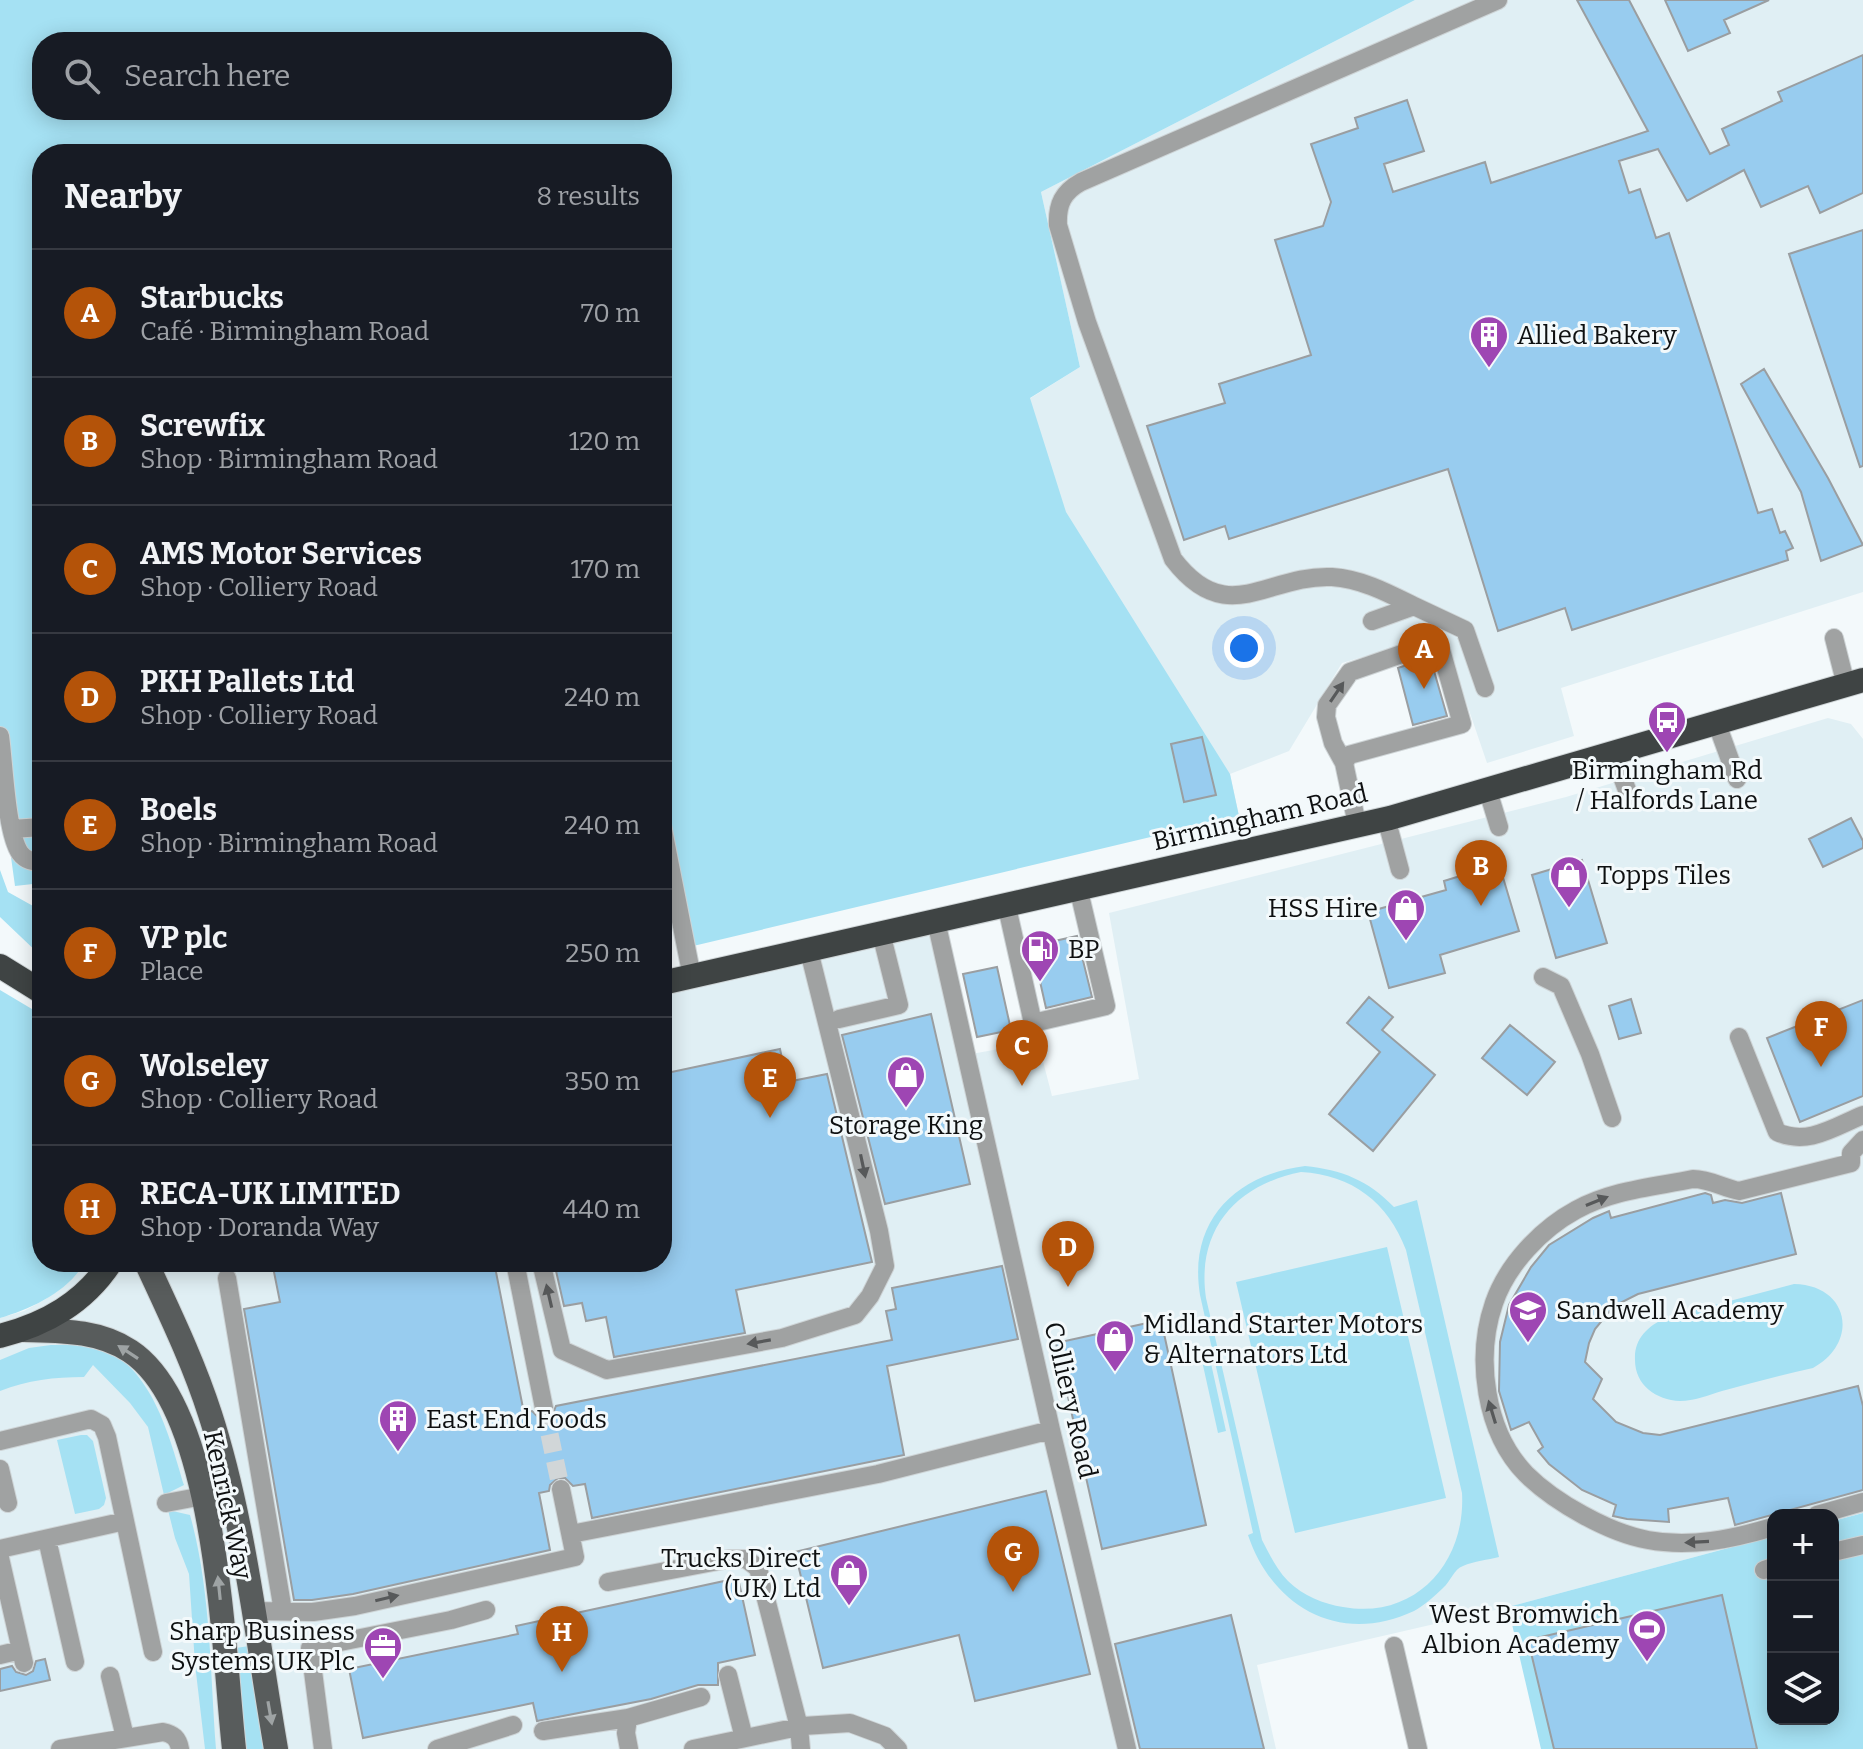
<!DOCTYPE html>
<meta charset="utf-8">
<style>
:root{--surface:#171b24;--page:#242831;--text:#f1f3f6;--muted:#9ea1a6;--line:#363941;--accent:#b45309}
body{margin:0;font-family:Bitter,serif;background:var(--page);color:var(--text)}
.controls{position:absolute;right:24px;bottom:24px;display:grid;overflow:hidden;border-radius:16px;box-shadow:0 4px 20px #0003}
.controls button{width:72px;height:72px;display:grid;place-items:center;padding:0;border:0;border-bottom:2px solid var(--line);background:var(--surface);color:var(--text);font:40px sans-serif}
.you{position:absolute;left:1244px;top:648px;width:28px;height:28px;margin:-20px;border:6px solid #fff;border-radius:50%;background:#1a73e8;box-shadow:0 0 0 12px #1a73e833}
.badge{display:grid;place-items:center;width:52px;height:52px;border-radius:50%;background:var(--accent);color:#fff;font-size:26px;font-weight:700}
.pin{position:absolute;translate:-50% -66px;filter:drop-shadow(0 2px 4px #0008)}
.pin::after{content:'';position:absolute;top:42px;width:28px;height:24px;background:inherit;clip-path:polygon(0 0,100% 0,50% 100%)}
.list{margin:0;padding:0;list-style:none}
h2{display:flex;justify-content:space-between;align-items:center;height:104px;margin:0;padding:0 32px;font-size:34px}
h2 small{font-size:26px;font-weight:400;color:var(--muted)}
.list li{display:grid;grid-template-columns:52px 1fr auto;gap:24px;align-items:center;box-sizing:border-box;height:128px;padding:0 32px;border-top:2px solid var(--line)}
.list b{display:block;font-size:30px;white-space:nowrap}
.list p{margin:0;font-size:26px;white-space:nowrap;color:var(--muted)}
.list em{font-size:26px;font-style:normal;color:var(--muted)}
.icon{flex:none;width:44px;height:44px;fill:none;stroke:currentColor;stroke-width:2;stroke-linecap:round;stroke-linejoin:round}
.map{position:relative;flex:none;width:1863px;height:1749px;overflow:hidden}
.search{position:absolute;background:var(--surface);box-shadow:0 4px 20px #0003;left:32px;top:32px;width:640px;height:88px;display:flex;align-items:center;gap:20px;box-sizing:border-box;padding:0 28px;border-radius:32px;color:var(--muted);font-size:30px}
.panel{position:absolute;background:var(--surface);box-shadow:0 4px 20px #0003;left:32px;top:144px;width:640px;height:1128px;border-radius:32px}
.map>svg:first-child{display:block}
</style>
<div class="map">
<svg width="1863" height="1749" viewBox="0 0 1863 1749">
<rect width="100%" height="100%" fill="#f3f9fb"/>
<path fill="#e0eff4" d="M 1415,0 L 1863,0 L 1863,592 L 1561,688 L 1574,736 L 1487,763 L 1443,634 L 1342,663 L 1289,751 L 1230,774 L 1239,816 L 662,802 L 662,630 L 1080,367 L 1041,192 Z
M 1828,718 L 1851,724 L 1863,739 L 1863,1513 L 1833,1521 L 1833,1515 L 1773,1515 L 1773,1536 L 1508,1607 L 1257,1665 L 1276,1749 L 0,1749 L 0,1318 L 24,1311 L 46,1299 L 71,1279 L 85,1262 L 662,1262 L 662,983 L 936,921 L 966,1055 L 1038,1042 L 1052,1096 L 1139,1079 L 1109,913 L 1566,797 Z"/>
<path fill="#a5e1f3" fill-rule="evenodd" d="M 0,0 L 1415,0 L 1041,192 L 1080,367 L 1030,398 L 1066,512 L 1230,774 L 1239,816 L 689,947 L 662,802 L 662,154 L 42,154 L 42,883 L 15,886 L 0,778 ZM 42,42 L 662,42 L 662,110 L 42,110 Z
M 0,870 L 8,892 L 42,911 L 41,956 L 0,917 Z
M 0,990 L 42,1015 L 42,1036 L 39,1037 L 42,1059 L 42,1262 L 85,1262 C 68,1292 31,1309 0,1318 Z
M 1305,1166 C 1342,1170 1368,1180 1394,1207 L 1417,1200 L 1499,1557 C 1488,1560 1474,1561 1463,1566 C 1454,1569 1450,1582 1443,1588 C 1435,1596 1423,1606 1414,1611 C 1340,1646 1272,1607 1248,1535 L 1253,1533 L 1200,1295 C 1188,1221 1235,1175 1305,1166 ZM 1301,1172 C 1352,1175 1388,1202 1406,1250 L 1462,1493 C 1466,1562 1416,1620 1343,1607 C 1324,1604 1303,1596 1288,1581 C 1276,1569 1270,1555 1262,1540 L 1206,1298 C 1196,1230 1236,1185 1301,1172 Z
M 1387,1247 L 1446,1498 L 1295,1533 L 1236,1282 Z
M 1794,1284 C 1849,1285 1860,1342 1813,1368 C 1782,1375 1752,1383 1722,1391 C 1709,1395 1694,1401 1680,1401 C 1656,1400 1635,1385 1635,1360 C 1634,1339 1647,1327 1665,1318 Z
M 51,1345 C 68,1345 90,1343 106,1350 C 154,1373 170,1439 184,1485 L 164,1495 L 148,1427 L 130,1403 L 93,1365 L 84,1377 C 54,1377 28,1380 0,1391 L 0,1360 L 29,1348 Z
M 1208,1350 L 1226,1431 L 1218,1433 L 1200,1352 Z
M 81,1435 L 87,1435 L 93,1441 L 106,1498 L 104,1505 L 99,1509 L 75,1514 L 57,1440 Z
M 168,1510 L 190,1515 C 211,1590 210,1672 216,1749 L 205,1749 L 195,1664 L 189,1574 L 175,1538 Z
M 1863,1513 L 1863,1749 L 1541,1749 L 1508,1607 L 1773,1536 L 1773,1719 L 1833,1719 L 1833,1521 Z
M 249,1646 L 264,1749 L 245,1749 L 236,1648 Z"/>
<path fill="#98ccef" stroke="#9a9ea1" stroke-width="2" d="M 1577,0 L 1629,0 L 1710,154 L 1729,145 L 1722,129 L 1782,101 L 1778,92 L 1863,55 L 1863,193 L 1820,213 L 1808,186 L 1761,207 L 1744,170 L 1687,201 L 1658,149 L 1619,161 L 1629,193 L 1640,189 L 1656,238 L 1669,233 L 1758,513 L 1772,509 L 1780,533 L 1785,531 L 1793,548 L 1786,551 L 1788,560 L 1572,630 L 1565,608 L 1498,631 L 1448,469 L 1229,539 L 1225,526 L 1184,540 L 1147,426 L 1225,403 L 1219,384 L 1311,355 L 1275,240 L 1323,226 L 1331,202 L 1311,144 L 1358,128 L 1355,118 L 1407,100 L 1424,151 L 1384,164 L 1393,192 L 1485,162 L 1491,183 L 1648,131 Z
M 1665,0 L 1769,0 L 1724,20 L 1730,33 L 1688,51 Z
M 1863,230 L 1863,466 L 1860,467 L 1789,254 Z
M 1764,369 L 1828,478 L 1863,545 L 1821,561 L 1801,492 L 1741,384 Z
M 1430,657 L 1447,716 L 1413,725 L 1398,668 Z
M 1202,737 L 1216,795 L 1184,802 L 1171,744 Z
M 1851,818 L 1863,841 L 1863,848 L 1823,867 L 1809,839 Z
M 1582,860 L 1607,943 L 1556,958 L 1532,875 Z
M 1499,864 L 1519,931 L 1440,955 L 1445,973 L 1389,988 L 1368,912 L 1446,890 L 1444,881 Z
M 1077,936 L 1092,997 L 1046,1008 L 1032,946 Z
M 997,967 L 1011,1030 L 977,1037 L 963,974 Z
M 1369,997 L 1393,1017 L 1382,1030 L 1435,1075 L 1373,1151 L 1329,1114 L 1380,1052 L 1347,1023 Z
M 1631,999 L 1641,1033 L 1619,1039 L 1609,1006 Z
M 1863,1000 L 1863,1096 L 1800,1122 L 1767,1038 Z
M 931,1014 L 970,1184 L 885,1204 L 842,1035 Z
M 1510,1025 L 1555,1062 L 1527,1095 L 1482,1058 Z
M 780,1049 L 787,1082 L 827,1074 L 872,1262 L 736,1290 L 745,1333 L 614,1357 L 606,1317 L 586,1321 L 582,1303 L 564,1306 L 554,1262 L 662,1262 L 662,1074 Z
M 1705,1193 L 1711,1195 L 1713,1203 L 1725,1200 L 1742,1203 L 1781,1193 L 1796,1254 L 1638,1294 L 1614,1306 L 1595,1329 L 1589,1343 L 1585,1362 L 1602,1379 L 1593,1399 L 1616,1422 L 1643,1433 L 1660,1435 L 1858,1386 L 1863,1406 L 1863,1490 L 1735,1525 L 1728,1498 L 1668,1509 L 1669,1522 L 1627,1519 L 1613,1516 L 1616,1505 L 1582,1490 L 1549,1464 L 1538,1451 L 1543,1447 L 1529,1422 L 1511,1430 L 1499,1391 L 1500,1342 L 1509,1305 L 1531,1267 L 1549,1245 L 1593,1218 L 1609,1211 L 1611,1218 Z
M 272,1262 L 494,1262 L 524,1413 L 532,1411 L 541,1420 L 552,1416 L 556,1406 L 892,1340 L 886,1311 L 896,1309 L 892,1288 L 1002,1266 L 1018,1339 L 887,1366 L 904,1455 L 592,1518 L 585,1484 L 573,1486 L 565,1478 L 558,1478 L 550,1485 L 549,1491 L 539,1493 L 550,1550 L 353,1594 L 312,1600 L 294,1600 L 244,1309 L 280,1302 Z
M 1161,1320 L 1206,1525 L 1102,1549 L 1056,1343 Z
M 1046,1491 L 1090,1674 L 975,1701 L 959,1635 L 823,1668 L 795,1552 Z
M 738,1578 L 755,1655 L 718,1663 L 718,1685 L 698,1685 L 651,1699 L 537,1721 L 533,1703 L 363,1738 L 349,1669 L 518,1634 L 516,1626 Z
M 1722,1595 L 1757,1749 L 1554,1749 L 1528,1640 Z
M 1231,1615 L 1264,1749 L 1140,1749 L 1115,1644 Z
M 45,1659 L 50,1680 L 0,1691 L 0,1669 L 12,1666 L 16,1672 L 26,1675 L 33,1671 L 36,1661 Z"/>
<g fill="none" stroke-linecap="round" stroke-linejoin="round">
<path stroke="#d1d6d8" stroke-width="18" stroke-dasharray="18 9" stroke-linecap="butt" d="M 544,1408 L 561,1489"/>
<defs>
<path id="minor" d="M 1414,606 C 1388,593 1362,579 1332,577 C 1267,574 1227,630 1173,559 L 1087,322 L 1058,225 C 1057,204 1063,192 1081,182 L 1498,0
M 1372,621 L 1414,606 L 1465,630 L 1485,688
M 1834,638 L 1846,685
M 1717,724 L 1737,779
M 0,736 C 4,764 6,832 20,853 C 25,860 34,863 42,861
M 1614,755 L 1630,798
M 1344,763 L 1333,743 L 1326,717 L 1327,705 L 1350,672 L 1433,643 L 1441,650 L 1462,724 L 1349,755 L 1344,763 L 1357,824
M 1488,791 L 1499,827
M 1386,818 L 1400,870
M 662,825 L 692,977
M 12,829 L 42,827
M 1006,903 L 1033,1023 L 1106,1006 L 1078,887
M 936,921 L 1051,1430 L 1127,1749
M 1543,977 L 1561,986 L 1590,1054 L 1612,1118
M 839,1019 L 899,1005 L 881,933
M 1739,1037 L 1777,1132 C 1808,1146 1834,1127 1863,1115
M 515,1262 L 544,1408
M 541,1262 L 562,1350 L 607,1370 L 782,1338 L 855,1315 L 870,1296 L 885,1266 L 879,1231 L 809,951
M 227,1278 L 283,1611
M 0,1441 L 91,1419 L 102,1425 L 107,1437 L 153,1652
M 0,1469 L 8,1503
M 166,1503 L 203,1496
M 1817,1515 L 1863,1502
M 1773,1527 C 1732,1539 1691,1548 1648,1540 C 1609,1533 1554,1502 1526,1474 C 1485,1432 1475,1358 1494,1303 C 1507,1265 1541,1229 1576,1210 C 1612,1190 1654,1187 1693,1179 C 1710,1179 1723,1188 1739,1191 L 1851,1163 L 1851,1153 L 1863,1140
M 571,1534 L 878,1474 L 1051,1430
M 47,1539 L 75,1662
M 0,1549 L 125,1521
M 1833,1552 L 1863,1545
M 0,1558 L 24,1663
M 1764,1570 L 1773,1567
M 608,1582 L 729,1559 L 746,1559 L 758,1568 L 799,1727 L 801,1749
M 252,1611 L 313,1612 L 355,1606 L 575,1557 L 561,1489
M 1394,1646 L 1418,1749
M 0,1655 L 21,1650
M 728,1675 L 744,1738
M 110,1676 L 125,1737
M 543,1731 L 628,1718
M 60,1749 L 163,1732 C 173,1734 178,1738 180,1749
M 323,1749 L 310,1648 L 451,1620 L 486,1610
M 437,1749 L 513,1725
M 629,1749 L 626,1733 L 628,1718 L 701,1697
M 693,1749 L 803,1726 L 850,1723 L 885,1736 L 898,1749"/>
<path id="major" d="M 146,1262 C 169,1312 193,1361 210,1414 C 244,1519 257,1639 276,1749
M 24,1330 C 61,1331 98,1330 130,1351 C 218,1409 223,1651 234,1749"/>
<path id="highway" d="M 0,966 L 42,992
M 662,983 L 1390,818 L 1863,680
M 0,1336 C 46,1324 84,1303 111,1262"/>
</defs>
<use href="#minor" stroke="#ced4d6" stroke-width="20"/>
<use href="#major" stroke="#ced4d6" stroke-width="26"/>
<use href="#highway" stroke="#ced4d6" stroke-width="26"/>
<use href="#minor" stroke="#a0a2a2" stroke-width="18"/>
<use href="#major" stroke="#585c5c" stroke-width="24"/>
<use href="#highway" stroke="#3f4444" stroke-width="24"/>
</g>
<defs><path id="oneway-solid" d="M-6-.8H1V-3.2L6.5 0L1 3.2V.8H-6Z" transform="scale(2)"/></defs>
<g fill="#57595a">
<use href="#oneway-solid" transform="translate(1337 692) rotate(-56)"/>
<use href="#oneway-solid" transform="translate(863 1166) rotate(78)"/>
<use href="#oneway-solid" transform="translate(1597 1201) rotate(-22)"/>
<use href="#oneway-solid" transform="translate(549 1296) rotate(-103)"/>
<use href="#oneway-solid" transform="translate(759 1342) rotate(170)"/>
<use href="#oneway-solid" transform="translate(1492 1412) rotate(-107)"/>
<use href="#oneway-solid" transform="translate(1697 1542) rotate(177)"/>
<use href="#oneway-solid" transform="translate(387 1598) rotate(-13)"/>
</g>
<g fill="#9ea3a4">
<use href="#oneway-solid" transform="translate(128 1352) rotate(-147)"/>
<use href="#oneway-solid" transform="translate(219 1588) rotate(-96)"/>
<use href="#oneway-solid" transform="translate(270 1713) rotate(80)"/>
</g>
<defs>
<symbol id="building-pin" viewBox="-11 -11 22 30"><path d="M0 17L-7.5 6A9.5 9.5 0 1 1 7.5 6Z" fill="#9e46b3" stroke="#f3f9fb"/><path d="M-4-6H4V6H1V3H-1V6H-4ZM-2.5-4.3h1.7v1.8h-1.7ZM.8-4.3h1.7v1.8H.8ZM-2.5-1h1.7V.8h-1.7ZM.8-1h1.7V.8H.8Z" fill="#fff"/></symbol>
<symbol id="bus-pin" viewBox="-11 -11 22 30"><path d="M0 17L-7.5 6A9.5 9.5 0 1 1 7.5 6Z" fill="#9e46b3" stroke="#f3f9fb"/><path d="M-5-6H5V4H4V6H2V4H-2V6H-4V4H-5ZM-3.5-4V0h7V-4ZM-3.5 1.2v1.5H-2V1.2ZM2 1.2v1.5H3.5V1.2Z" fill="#fff"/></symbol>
<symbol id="shop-pin" viewBox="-11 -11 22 30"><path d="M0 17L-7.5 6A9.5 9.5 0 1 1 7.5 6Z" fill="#9e46b3" stroke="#f3f9fb"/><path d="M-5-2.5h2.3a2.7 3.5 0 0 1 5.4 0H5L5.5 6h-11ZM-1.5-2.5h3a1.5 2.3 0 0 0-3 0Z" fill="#fff"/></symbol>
<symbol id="fuel-pin" viewBox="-11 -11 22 30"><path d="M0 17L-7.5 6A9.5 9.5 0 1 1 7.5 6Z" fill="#9e46b3" stroke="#f3f9fb"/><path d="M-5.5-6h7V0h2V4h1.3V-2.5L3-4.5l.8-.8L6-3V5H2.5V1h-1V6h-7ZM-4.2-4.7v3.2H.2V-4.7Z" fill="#fff"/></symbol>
<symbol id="school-pin" viewBox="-11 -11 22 30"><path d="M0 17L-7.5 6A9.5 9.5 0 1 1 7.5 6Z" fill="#9e46b3" stroke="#f3f9fb"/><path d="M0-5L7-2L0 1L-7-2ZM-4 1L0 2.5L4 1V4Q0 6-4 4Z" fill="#fff"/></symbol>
<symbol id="stadium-pin" viewBox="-11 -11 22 30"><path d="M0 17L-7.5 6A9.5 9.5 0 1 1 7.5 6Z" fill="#9e46b3" stroke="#f3f9fb"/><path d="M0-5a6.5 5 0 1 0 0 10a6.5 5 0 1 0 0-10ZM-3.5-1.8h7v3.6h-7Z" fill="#fff"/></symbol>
<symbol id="office-pin" viewBox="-11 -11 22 30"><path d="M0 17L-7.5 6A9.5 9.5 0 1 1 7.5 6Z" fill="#9e46b3" stroke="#f3f9fb"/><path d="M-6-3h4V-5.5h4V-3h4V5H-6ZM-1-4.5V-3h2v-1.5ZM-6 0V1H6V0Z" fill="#fff"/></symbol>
</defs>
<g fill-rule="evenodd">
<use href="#building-pin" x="1467" y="313" width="44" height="60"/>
<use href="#bus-pin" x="1645" y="698" width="44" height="60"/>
<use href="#shop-pin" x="1547" y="853" width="44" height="60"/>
<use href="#shop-pin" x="1384" y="886" width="44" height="60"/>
<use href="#fuel-pin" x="1018" y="927" width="44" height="60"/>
<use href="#shop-pin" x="884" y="1053" width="44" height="60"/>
<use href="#school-pin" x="1506" y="1288" width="44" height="60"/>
<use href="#shop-pin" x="1093" y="1317" width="44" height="60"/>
<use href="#building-pin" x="376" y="1397" width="44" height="60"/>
<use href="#shop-pin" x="827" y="1551" width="44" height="60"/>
<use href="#stadium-pin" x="1625" y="1607" width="44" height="60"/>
<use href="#office-pin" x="361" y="1624" width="44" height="60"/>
</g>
<g text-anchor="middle" stroke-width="6" stroke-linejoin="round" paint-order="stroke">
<g font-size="26" fill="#0e1011" stroke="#f3f9fb" text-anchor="start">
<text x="1517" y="344">Allied Bakery</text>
<text x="1667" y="779" text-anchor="middle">Birmingham Rd<tspan x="1667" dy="30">/ Halfords Lane</tspan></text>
<text x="1597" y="884">Topps Tiles</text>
<text x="1378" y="917" text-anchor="end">HSS Hire</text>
<text x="1068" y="958">BP</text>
<text x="906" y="1134" text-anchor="middle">Storage King</text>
<text x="1556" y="1319">Sandwell Academy</text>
<text x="1143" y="1333">Midland Starter Motors<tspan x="1143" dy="30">&amp; Alternators Ltd</tspan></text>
<text x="426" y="1428">East End Foods</text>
<text x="821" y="1567" text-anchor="end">Trucks Direct<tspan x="821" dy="30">(UK) Ltd</tspan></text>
<text x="1619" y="1623" text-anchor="end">West Bromwich<tspan x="1619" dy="30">Albion Academy</tspan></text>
<text x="355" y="1640" text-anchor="end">Sharp Business<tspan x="355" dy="30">Systems UK Plc</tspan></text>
</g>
<g font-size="26" fill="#0e1011" stroke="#f3f9fb">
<text transform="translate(1260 817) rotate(-13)" y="9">Birmingham Road</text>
<text transform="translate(1071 1400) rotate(77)" y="9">Colliery Road</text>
<text transform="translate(228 1505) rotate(78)" y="9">Kenrick Way</text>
</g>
</g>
</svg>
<div class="controls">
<button>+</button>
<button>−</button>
<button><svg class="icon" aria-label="layers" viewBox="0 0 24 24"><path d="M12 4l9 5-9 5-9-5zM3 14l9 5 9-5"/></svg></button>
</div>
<div class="you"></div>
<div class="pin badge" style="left:1424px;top:689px">A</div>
<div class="pin badge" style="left:1481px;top:906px">B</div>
<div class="pin badge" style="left:1022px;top:1086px">C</div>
<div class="pin badge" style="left:1068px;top:1287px">D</div>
<div class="pin badge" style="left:770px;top:1118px">E</div>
<div class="pin badge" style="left:1821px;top:1067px">F</div>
<div class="pin badge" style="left:1013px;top:1592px">G</div>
<div class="pin badge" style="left:562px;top:1672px">H</div>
<div class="search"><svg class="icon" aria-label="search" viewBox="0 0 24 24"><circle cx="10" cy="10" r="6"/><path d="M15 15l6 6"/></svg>Search here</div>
<section class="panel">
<h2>Nearby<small>8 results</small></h2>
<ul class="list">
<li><span class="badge">A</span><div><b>Starbucks</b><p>Café · Birmingham Road</p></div><em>70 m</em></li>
<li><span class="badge">B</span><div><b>Screwfix</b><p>Shop · Birmingham Road</p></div><em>120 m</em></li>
<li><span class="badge">C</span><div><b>AMS Motor Services</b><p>Shop · Colliery Road</p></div><em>170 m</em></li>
<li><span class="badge">D</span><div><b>PKH Pallets Ltd</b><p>Shop · Colliery Road</p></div><em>240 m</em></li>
<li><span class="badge">E</span><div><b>Boels</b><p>Shop · Birmingham Road</p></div><em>240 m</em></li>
<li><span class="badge">F</span><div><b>VP plc</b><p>Place</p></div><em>250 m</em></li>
<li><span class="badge">G</span><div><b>Wolseley</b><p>Shop · Colliery Road</p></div><em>350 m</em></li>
<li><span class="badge">H</span><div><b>RECA-UK LIMITED</b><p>Shop · Doranda Way</p></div><em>440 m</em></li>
</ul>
</section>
</div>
